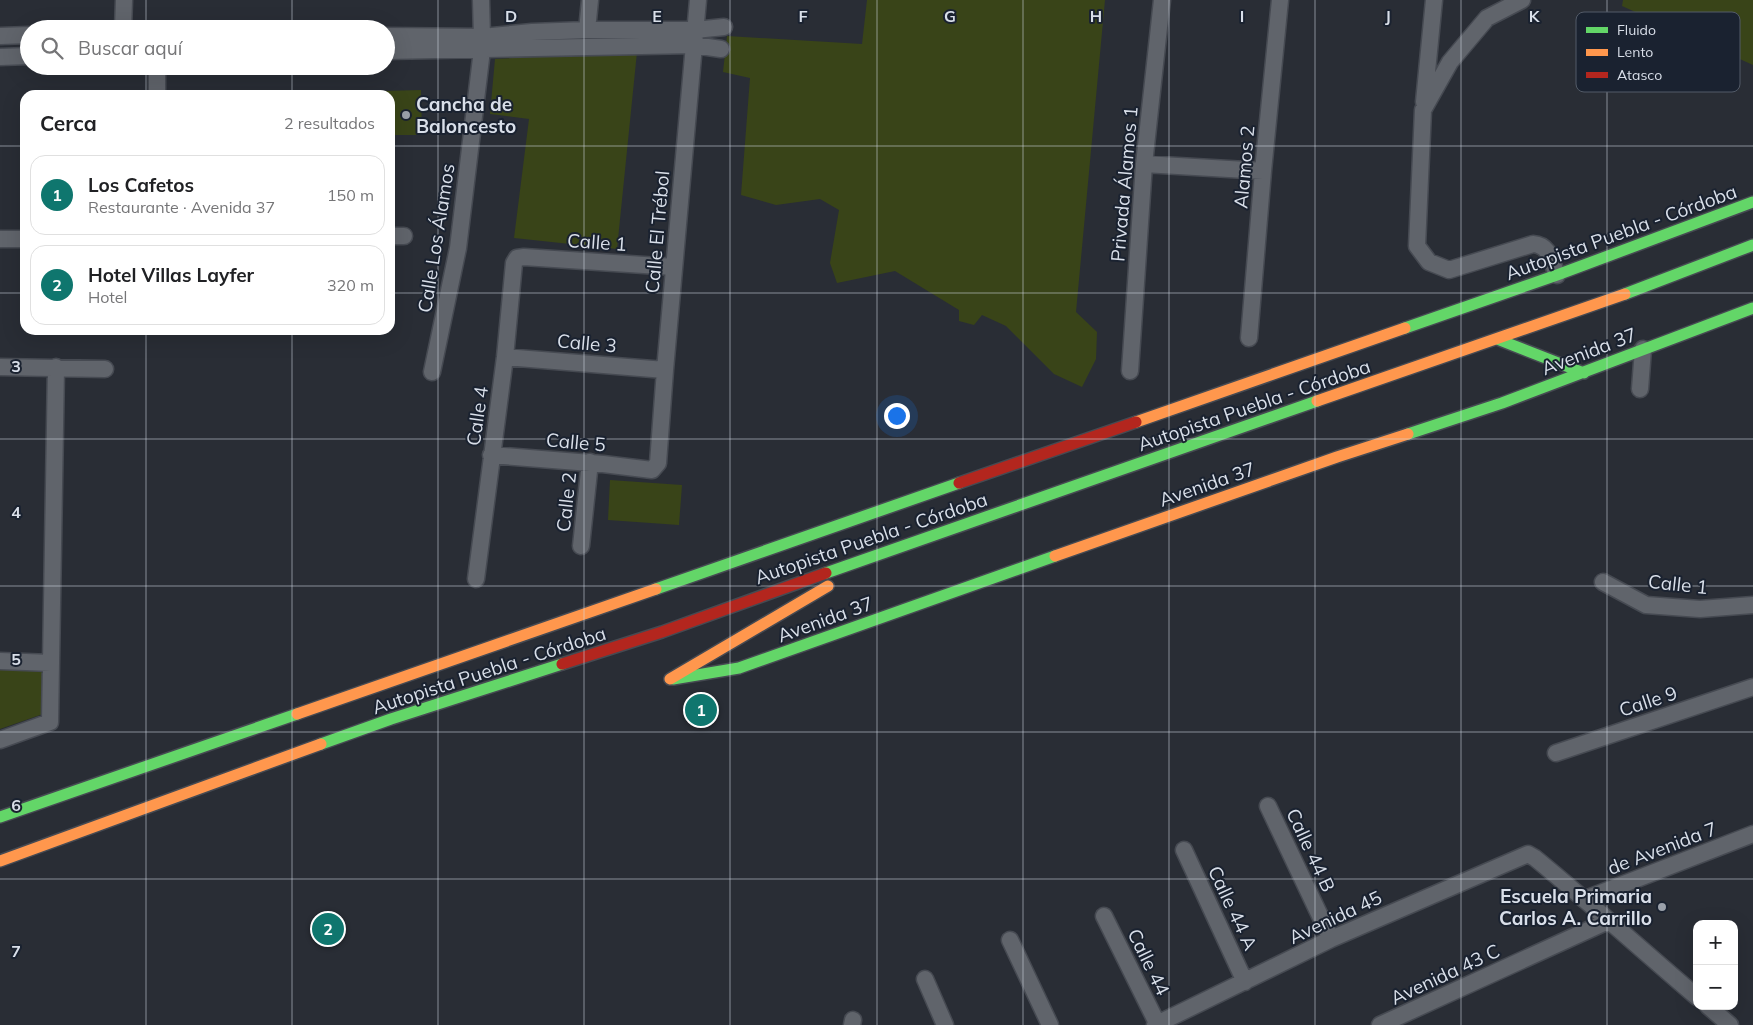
<!DOCTYPE html>
<html lang="es">
<meta charset="utf-8">
<style>
:root{--surface:#fff;--page:#f6f6f6;--text:#202124;--muted:#757577;--line:#e0e0e0;--accent:#0f766e}
body{margin:0;font-family:Mulish,sans-serif;background:var(--page);color:var(--text)}
.controls{position:absolute;right:15px;bottom:15px;display:grid;overflow:hidden;border-radius:10px;box-shadow:0 5px 20px #0002}
.controls button{width:45px;height:45px;display:grid;place-items:center;padding:0;border:0;border-bottom:1px solid var(--line);background:var(--surface);color:var(--text);font:25px sans-serif}
.you{position:absolute;left:896px;top:415px;width:18px;height:18px;margin:-12px;border:4px solid #fff;border-radius:50%;background:#1a73e8;box-shadow:0 0 0 8px #1a73e833}
.badge{display:grid;place-items:center;width:32px;height:32px;border-radius:50%;background:var(--accent);color:#fff;font-size:16px;font-weight:700}
.pin{position:absolute;translate:-50% -50%;border:2px solid #fff;box-shadow:0 1px 5px #0006}
.list{margin:0;padding:0;list-style:none}
h2{display:flex;justify-content:space-between;align-items:center;height:65px;margin:0;padding:0 20px;font-size:21px}
h2 small{font-size:16px;font-weight:400;color:var(--muted)}
.list li{display:grid;grid-template-columns:32px 1fr auto;gap:15px;align-items:center;box-sizing:border-box;height:80px;margin:0 10px 10px;padding:0 10px;border:1px solid var(--line);border-radius:15px}
.list b{display:block;font-size:19px;white-space:nowrap}
.list p{margin:0;font-size:16px;white-space:nowrap;color:var(--muted)}
.list em{font-size:16px;font-style:normal;color:var(--muted)}
.icon{flex:none;width:28px;height:28px;fill:none;stroke:currentColor;stroke-width:2;stroke-linecap:round;stroke-linejoin:round}
.map{position:relative;flex:none;width:1753px;height:1025px;overflow:hidden}
.search{position:absolute;background:var(--surface);box-shadow:0 5px 20px #0002;left:20px;top:20px;width:375px;height:55px;display:flex;align-items:center;gap:12px;box-sizing:border-box;padding:0 18px;border-radius:28px;color:var(--muted);font-size:19px}
.panel{position:absolute;background:var(--surface);box-shadow:0 5px 20px #0002;left:20px;top:90px;width:375px;height:245px;border-radius:15px}
.map>svg:first-child{display:block}
</style>
<div class="map">
<svg width="1753" height="1025" viewBox="0 0 1753 1025">
<rect width="100%" height="100%" fill="#292d35"/>
<path fill="#394418" d="M 867,0 L 1105,0 L 1076,312 L 1097,332 L 1096,359 L 1082,387 L 1054,374 L 1006,326 L 982,315 L 974,325 L 959,321 L 959,310 L 895,271 L 837,283 L 830,263 L 839,210 L 820,199 L 776,205 L 741,195 L 750,78 L 723,72 L 727,36 L 862,44 Z
M 1623,0 L 1753,0 L 1753,65 L 1622,6 Z
M 637,52 L 617,249 L 514,238 L 529,119 L 490,114 L 495,59 Z
M 421,90 L 422,135 L 390,135 L 390,95 L 345,95 L 345,92 Z
M 610,480 L 682,485 L 679,525 L 608,520 Z
M 0,670 L 42,671 L 43,714 L 0,729 Z"/>
<g fill="none" stroke-linecap="round" stroke-linejoin="round">
<defs>
<path id="street" d="M 481,0 L 482,37
M 1522,0 L 1487,18 L 1450,62 L 1423,110 L 1417,246 L 1429,262 L 1449,270 L 1533,244 C 1550,245 1551,261 1557,275
M 123,29 L 124,0
M 587,30 L 590,0
M 0,36 L 29,35
M 386,36 L 482,37 L 532,32 L 587,30 L 695,30 L 724,27
M 386,51 L 694,45 L 721,49
M 0,57 L 29,56
M 157,95 L 157,66
M 1424,102 L 1434,0
M 1144,164 L 1263,171
M 390,236 L 404,236
M 0,239 L 25,239
M 1249,338 L 1263,171 L 1280,0
M 505,357 L 665,370
M 0,367 L 105,369
M 1130,371 L 1144,164 L 1162,0
M 432,372 L 458,248 L 482,50
M 1640,389 L 1643,349
M 491,455 L 603,464 L 652,470 L 658,463 L 665,370 L 698,0
M 581,546 L 590,462
M 476,579 L 505,357 L 514,263 L 517,258 L 524,257 L 674,267
M 1603,582 L 1646,605 L 1700,609 L 1753,605
M 0,661 L 51,663
M 0,740 L 50,722 L 56,367
M 1556,753 L 1753,687
M 1268,806 L 1331,939
M 1184,850 L 1245,982
M 1585,899 L 1753,834
M 1104,916 L 1158,1025
M 1010,940 L 1050,1025
M 925,979 L 945,1025
M 1708,1006 L 1730,1025
M 852,1025 L 853,1020
M 1155,1025 L 1331,939 L 1528,854 L 1535,858 C 1590,903 1643,951 1697,997
M 1380,1025 L 1608,921"/>
<path id="fast" d="M 1625,294 L 1753,245
M 1405,328 L 1557,275 L 1753,202
M 1497,339 L 1584,373
M 1408,434 L 1502,403 L 1753,308
M 826,573 L 1317,401
M 656,589 L 959,483
M 673,679 L 739,668 L 1055,556
M 321,744 L 391,719 L 562,664
M 0,817 L 297,714"/>
<path id="slow" d="M 1317,401 L 1625,294
M 1136,422 L 1405,328
M 1055,556 L 1337,457 L 1408,434
M 670,679 L 828,586
M 297,714 L 656,589
M 0,861 L 321,744"/>
<path id="jam" d="M 959,483 L 1136,422
M 562,664 L 662,632 L 826,573"/>
</defs>
<use href="#street" stroke="#464a52" stroke-width="19"/>
<use href="#fast" stroke="#464a52" stroke-width="14"/>
<use href="#slow" stroke="#464a52" stroke-width="14"/>
<use href="#jam" stroke="#464a52" stroke-width="14"/>
<use href="#street" stroke="#60646b" stroke-width="16"/>
<use href="#fast" stroke="#63d668" stroke-width="11"/>
<use href="#slow" stroke="#ff974d" stroke-width="11"/>
<use href="#jam" stroke="#b3261e" stroke-width="11"/>
</g>
<path fill="none" stroke="#d9dfe9" stroke-width="1" stroke-opacity="0.55" d="M 146,0 L 146,29M 292,0 L 292,29M 438,0 L 438,1025M 584,0 L 584,1025M 730,0 L 730,1025M 877,0 L 877,1025M 1023,0 L 1023,1025M 1169,0 L 1169,1025M 1315,0 L 1315,1025M 1461,0 L 1461,1025M 1607,0 L 1607,1025M 146,66 L 146,95M 292,66 L 292,95M 0,146 L 25,146M 390,146 L 1753,146M 0,293 L 25,293M 390,293 L 1753,293M 146,330 L 146,1025M 292,330 L 292,1025M 0,439 L 1753,439M 0,586 L 1753,586M 0,732 L 1753,732M 0,879 L 1753,879"/>
<g fill="#9ba1aa" stroke="#1a2230" stroke-width="2">
<circle cx="406" cy="115" r="5"/>
<circle cx="1662" cy="907" r="5"/>
</g>
<g text-anchor="middle" stroke-width="4" stroke-linejoin="round" paint-order="stroke">
<g font-size="19" font-weight="bold" fill="#d9dfe9" stroke="#1a2230" text-anchor="start">
<text x="416" y="111">Cancha de<tspan x="416" dy="22">Baloncesto</tspan></text>
<text x="1652" y="903" text-anchor="end">Escuela Primaria<tspan x="1652" dy="22">Carlos A. Carrillo</tspan></text>
</g>
<g font-size="19" fill="#d9dfe9" stroke="#1a2230">
<text transform="translate(1244 167) rotate(-85)" y="7">Alamos 2</text>
<text transform="translate(1124 184) rotate(-85)" y="7">Privada Álamos 1</text>
<text transform="translate(657 232) rotate(-85)" y="7">Calle El Trébol</text>
<text transform="translate(1621 232) rotate(-20)" y="7">Autopista Puebla - Córdoba</text>
<text transform="translate(436 238) rotate(-81)" y="7">Calle Los Álamos</text>
<text transform="translate(597 242) rotate(4)" y="7">Calle 1</text>
<text transform="translate(587 343) rotate(5)" y="7">Calle 3</text>
<text transform="translate(1589 351) rotate(-21)" y="7">Avenida 37</text>
<text transform="translate(1254 405) rotate(-19)" y="7">Autopista Puebla - Córdoba</text>
<text transform="translate(477 416) rotate(-82)" y="7">Calle 4</text>
<text transform="translate(576 442) rotate(5)" y="7">Calle 5</text>
<text transform="translate(1207 484) rotate(-19)" y="7">Avenida 37</text>
<text transform="translate(566 502) rotate(-84)" y="7">Calle 2</text>
<text transform="translate(871 538) rotate(-19)" y="7">Autopista Puebla - Córdoba</text>
<text transform="translate(1678 584) rotate(6)" y="7">Calle 1</text>
<text transform="translate(825 619) rotate(-20)" y="7">Avenida 37</text>
<text transform="translate(489 670) rotate(-18)" y="7">Autopista Puebla - Córdoba</text>
<text transform="translate(1648 701) rotate(-18)" y="7">Calle 9</text>
<text transform="translate(1662 848) rotate(-21)" y="7">de Avenida 7</text>
<text transform="translate(1311 850) rotate(65)" y="7">Calle 44 B</text>
<text transform="translate(1233 908) rotate(65)" y="7">Calle 44 A</text>
<text transform="translate(1335 917) rotate(-25)" y="7">Avenida 45</text>
<text transform="translate(1149 962) rotate(64)" y="7">Calle 44</text>
<text transform="translate(1445 974) rotate(-25)" y="7">Avenida 43 C</text>
</g>
</g>
<rect x="1576" y="12" width="164" height="80" rx="8" fill="#1a2230" stroke="#535b68" stroke-width="1"/>
<rect x="1586" y="27" width="22" height="6" fill="#63d668"/>
<rect x="1586" y="49" width="22" height="7" fill="#ff974d"/>
<rect x="1586" y="72" width="22" height="6" fill="#b3261e"/>
<g font-size="14" fill="#d9dfe9">
<text x="1617" y="35">Fluido</text>
<text x="1617" y="57">Lento</text>
<text x="1617" y="80">Atasco</text>
</g>
<g font-size="16" text-anchor="middle" font-weight="bold" fill="#d9dfe9" stroke="#1a2230" stroke-width="4" stroke-linejoin="round" paint-order="stroke">
<text x="511" y="22">D</text>
<text x="657" y="22">E</text>
<text x="803" y="22">F</text>
<text x="950" y="22">G</text>
<text x="1096" y="22">H</text>
<text x="1242" y="22">I</text>
<text x="1388" y="22">J</text>
<text x="1534" y="22">K</text>
<text x="16" y="372">3</text>
<text x="16" y="518">4</text>
<text x="16" y="665">5</text>
<text x="16" y="811">6</text>
<text x="16" y="957">7</text>
</g>
</svg>
<div class="controls">
<button>+</button>
<button>−</button>
</div>
<div class="you"></div>
<div class="pin badge" style="left:701px;top:710px">1</div>
<div class="pin badge" style="left:328px;top:929px">2</div>
<div class="search"><svg class="icon" aria-label="search" viewBox="0 0 24 24"><circle cx="10" cy="10" r="6"/><path d="M15 15l6 6"/></svg>Buscar aquí</div>
<section class="panel">
<h2>Cerca<small>2 resultados</small></h2>
<ul class="list">
<li><span class="badge">1</span><div><b>Los Cafetos</b><p>Restaurante · Avenida 37</p></div><em>150 m</em></li>
<li><span class="badge">2</span><div><b>Hotel Villas Layfer</b><p>Hotel</p></div><em>320 m</em></li>
</ul>
</section>
</div>
